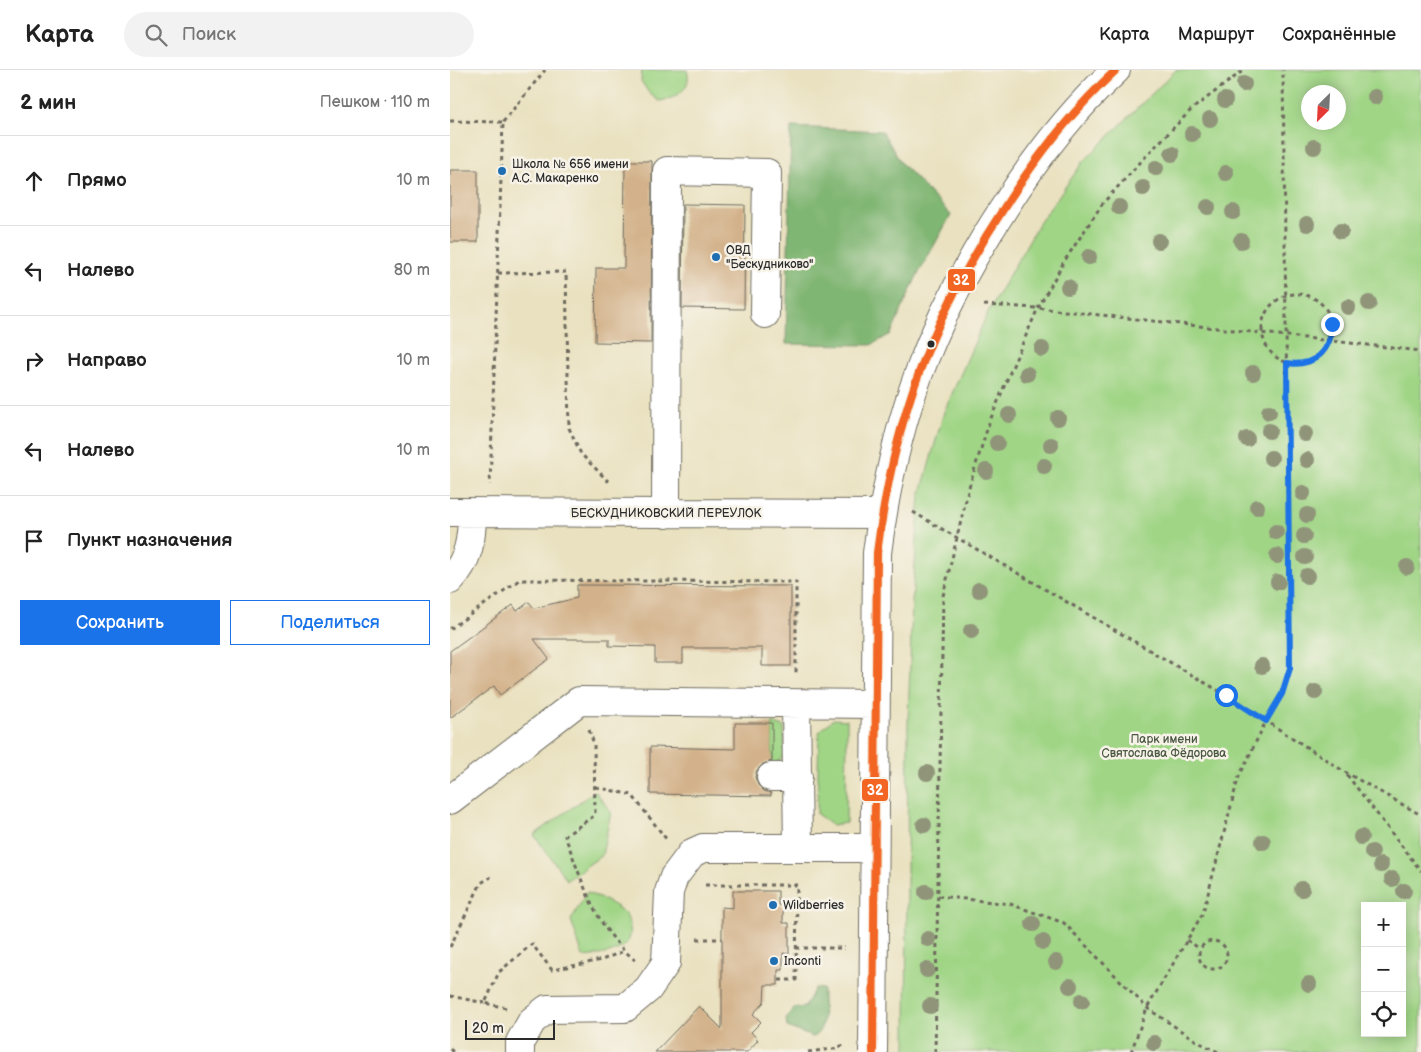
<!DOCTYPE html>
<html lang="ru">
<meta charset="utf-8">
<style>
:root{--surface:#fff;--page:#f2f2f2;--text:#222;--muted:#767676;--line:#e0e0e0;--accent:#1a73e8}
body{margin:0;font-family:"Balsamiq Sans",sans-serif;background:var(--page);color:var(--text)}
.controls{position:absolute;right:15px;bottom:15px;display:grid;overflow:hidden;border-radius:0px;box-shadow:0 2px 12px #0003}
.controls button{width:45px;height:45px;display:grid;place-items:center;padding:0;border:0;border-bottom:1px solid var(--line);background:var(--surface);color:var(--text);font:25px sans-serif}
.compass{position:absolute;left:851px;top:15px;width:45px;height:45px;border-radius:50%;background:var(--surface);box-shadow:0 2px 12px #0003;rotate:204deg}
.scale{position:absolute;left:15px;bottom:12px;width:90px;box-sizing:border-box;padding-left:5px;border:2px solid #2b2b2b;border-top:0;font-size:14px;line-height:18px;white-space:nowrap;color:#2b2b2b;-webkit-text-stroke:4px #f7f3e8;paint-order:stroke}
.stop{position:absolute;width:15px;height:15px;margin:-11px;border:4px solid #1a73e8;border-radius:50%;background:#fff}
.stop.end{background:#1a73e8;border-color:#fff;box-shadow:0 1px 5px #0008}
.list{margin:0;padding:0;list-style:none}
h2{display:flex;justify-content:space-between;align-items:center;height:65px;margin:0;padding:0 20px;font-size:21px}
h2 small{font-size:16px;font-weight:400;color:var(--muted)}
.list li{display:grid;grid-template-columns:32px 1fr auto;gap:15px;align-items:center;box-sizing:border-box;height:90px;padding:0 20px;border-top:1px solid var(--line)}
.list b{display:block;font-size:19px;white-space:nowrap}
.list em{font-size:16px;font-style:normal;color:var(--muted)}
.actions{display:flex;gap:10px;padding:15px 20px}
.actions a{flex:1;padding:11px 0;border:1px solid var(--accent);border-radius:0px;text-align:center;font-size:18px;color:var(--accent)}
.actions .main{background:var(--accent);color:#fff}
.icon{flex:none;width:28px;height:28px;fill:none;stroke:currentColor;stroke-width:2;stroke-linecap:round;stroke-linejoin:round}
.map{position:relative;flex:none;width:971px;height:982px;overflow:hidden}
header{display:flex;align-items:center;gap:30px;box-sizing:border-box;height:70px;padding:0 25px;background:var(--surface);border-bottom:1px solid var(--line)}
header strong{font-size:24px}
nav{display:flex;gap:28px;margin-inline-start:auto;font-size:18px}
.search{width:350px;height:45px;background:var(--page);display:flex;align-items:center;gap:12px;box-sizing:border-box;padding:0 18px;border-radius:28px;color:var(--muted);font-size:19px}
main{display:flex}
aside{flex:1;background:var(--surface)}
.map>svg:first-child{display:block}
</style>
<header>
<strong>Карта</strong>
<div class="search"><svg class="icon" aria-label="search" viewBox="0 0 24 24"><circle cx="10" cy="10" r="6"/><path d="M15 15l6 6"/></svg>Поиск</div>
<nav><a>Карта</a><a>Маршрут</a><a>Сохранённые</a></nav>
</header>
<main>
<aside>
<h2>2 мин<small>Пешком · 110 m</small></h2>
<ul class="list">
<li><svg class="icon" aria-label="ahead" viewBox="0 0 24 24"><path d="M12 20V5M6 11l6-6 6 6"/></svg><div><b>Прямо</b></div><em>10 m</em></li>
<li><svg class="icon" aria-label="left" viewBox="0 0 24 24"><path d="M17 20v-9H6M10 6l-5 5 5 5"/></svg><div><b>Налево</b></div><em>80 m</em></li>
<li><svg class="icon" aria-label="right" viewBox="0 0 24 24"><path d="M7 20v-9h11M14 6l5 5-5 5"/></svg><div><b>Направо</b></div><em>10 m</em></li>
<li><svg class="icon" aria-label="left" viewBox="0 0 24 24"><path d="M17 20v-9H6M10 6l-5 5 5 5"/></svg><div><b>Налево</b></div><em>10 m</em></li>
<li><svg class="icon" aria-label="arrive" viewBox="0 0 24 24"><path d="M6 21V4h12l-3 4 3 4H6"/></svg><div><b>Пункт назначения</b></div></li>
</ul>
<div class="actions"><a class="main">Сохранить</a><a>Поделиться</a></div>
</aside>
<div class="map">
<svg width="971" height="982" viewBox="0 0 971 982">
<rect width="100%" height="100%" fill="#f7f3e8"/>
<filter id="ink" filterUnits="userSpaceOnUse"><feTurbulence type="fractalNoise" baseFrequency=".02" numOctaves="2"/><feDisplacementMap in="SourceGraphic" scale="10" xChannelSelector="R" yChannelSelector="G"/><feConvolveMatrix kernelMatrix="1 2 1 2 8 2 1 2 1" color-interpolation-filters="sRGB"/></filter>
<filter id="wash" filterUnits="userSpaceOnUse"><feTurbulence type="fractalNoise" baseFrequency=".0096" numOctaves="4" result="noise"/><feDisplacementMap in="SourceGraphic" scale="20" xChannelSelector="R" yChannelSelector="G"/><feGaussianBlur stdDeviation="1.12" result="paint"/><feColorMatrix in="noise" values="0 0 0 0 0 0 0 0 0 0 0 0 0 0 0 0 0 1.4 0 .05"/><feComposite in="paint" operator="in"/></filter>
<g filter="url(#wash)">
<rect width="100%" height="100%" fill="#e9e1bf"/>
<path fill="#a0d586" stroke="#668058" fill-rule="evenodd" d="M 192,0 L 237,0 C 243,19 225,29 209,31 L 199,23 L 191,11 Z
M 726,0 L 971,0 L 971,982 L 456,982 L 458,653 L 462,532 L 470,426 L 494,342 L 538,242 L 588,155 L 633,92 ZM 858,22 L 888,22 L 888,52 L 858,52 ZM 915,836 L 952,836 L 952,963 L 915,963 Z
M 383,649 L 397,650 L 396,753 L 382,755 L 367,744 L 369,662 Z
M 322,653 L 334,657 L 335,686 L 322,697 Z
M 145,721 L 161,742 L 152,785 L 117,810 L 84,765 Z
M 137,822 C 148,828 166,834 174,843 C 178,847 179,852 180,857 C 185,883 150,885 133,887 L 121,850 Z"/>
<path fill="#80b673" stroke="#56704f" d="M 341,57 L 432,61 L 451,93 L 501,145 L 466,208 L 441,264 L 421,275 L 336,274 Z
M 365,918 L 373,919 C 372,934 378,959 363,967 L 337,957 L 336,948 L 345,938 L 355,937 Z"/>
<g id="blocks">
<path fill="#d3b28b" d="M 175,91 L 202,91 L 201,273 L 145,272 L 146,198 L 174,198 Z
M 0,100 L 28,100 L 28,172 L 0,172 Z
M 233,134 L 295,135 L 294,239 L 232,238 Z
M 127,515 L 341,516 L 341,596 L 312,596 L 312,578 L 233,578 L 233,593 L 205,593 L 205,577 L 159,576 L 159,569 L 84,569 L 99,589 L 50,625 L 44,616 L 0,648 L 0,581 L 63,535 L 67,541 L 79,532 L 84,538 L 127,528 Z
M 285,653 L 322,653 L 322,691 L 313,694 L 307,700 L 305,707 L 308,715 L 314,721 L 321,723 L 321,726 L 200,724 L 200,677 L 285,679 Z
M 283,821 L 328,821 L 328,835 L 333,836 L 333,853 L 339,853 L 339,884 L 333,883 L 333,900 L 328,900 L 328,915 L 315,915 L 314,932 L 303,944 L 311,952 L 301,962 L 308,970 L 297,982 L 205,982 L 249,936 L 272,959 L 272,837 L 283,838 Z"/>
</g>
</g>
<g filter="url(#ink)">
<use href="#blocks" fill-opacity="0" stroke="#6e6b5f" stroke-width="1"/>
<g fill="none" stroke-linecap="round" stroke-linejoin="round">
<defs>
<path id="minor" d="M 0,442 L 432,444
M 216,444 L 217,101 L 317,103 L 315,244
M 0,510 C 19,490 22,469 22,443
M 346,634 L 348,778
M 321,707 L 348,707
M 0,730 L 129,631 L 425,634
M 70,982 L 70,972 L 82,951 L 97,939 L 175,938 L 198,919 L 216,893 L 219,822 L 224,807 L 242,783 L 253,778 L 424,778
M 423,982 L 427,483 C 444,349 480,251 554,138 C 586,87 622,41 666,0"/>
</defs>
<use href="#minor" stroke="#6e6b5f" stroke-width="30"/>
<path stroke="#6e6b5f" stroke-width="3" stroke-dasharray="4 4" stroke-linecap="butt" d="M 0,51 L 53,52 L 40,415
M 53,52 L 95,0
M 48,203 L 116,202 L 119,358 L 131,384 L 160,413
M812 259a35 35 0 1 1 70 0a35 35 0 1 1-70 0Z
M 534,235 L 588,238 L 971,281
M 463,442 L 776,625 L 895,702 L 971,745
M 0,559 L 69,510 L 346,512 L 346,604
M 139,660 L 144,674 L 145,745 L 115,766 C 133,812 144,857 185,890
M 897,705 L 971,801
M 146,717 L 182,725 L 217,770
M 255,815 L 347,815 L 346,910 L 328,910
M 488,826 L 560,834 L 614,853 L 697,938 L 748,972 L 768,982
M 247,869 L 272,869
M 737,870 L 750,879
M749 885a14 14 0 1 1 28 0a14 14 0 1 1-28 0Z
M 0,877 L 31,813 L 41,807
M 346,878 L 395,878
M 0,926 L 35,933
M 56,938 L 35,933 L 49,902 L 82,874 L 102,900 L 152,890 L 174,881
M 0,979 L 3,982
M 358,982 L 383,979 L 394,975
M 485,982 L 493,526 L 519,417 L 539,353 L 561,300 L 588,238 L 615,190 L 653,133 L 698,84 L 742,39 L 794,0
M 681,982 L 697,938 L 753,843 L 788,709 L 816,651 L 832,624 L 840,598 L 833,0"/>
<use href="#minor" stroke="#fff" stroke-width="28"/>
<defs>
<path id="bus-1" d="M 423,982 L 427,483 C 444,349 480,251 554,138 C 586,87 622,41 666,0"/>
</defs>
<use href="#bus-1" stroke="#f7f3e8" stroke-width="11"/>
<use href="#bus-1" stroke="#f26522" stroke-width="8"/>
</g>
<g fill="#90957a">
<circle cx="794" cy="14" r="8"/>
<circle cx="925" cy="27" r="8"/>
<circle cx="775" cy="30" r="8"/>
<circle cx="760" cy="49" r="8"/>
<circle cx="742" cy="64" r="8"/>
<circle cx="864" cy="77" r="8"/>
<circle cx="722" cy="84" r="8"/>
<circle cx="706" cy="98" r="8"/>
<circle cx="776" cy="103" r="8"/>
<circle cx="693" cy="118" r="8"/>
<circle cx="669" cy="137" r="8"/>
<circle cx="758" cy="137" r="8"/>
<circle cx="783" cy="142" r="8"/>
<circle cx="857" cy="154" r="8"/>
<circle cx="891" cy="161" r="8"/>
<circle cx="709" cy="171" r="8"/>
<circle cx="791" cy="171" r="8"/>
<circle cx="639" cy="187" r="8"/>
<circle cx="618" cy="217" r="8"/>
<circle cx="919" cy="233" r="8"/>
<circle cx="898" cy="237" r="8"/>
<circle cx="592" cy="279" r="8"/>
<circle cx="803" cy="303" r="8"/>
<circle cx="577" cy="304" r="8"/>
<circle cx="819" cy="342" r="8"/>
<circle cx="559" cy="345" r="8"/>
<circle cx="608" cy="348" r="8"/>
<circle cx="819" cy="361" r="8"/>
<circle cx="855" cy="364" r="8"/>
<circle cx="797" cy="369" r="8"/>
<circle cx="547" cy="373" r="8"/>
<circle cx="601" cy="375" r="8"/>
<circle cx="821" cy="388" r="8"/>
<circle cx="857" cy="390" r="8"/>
<circle cx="594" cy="396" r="8"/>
<circle cx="536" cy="401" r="8"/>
<circle cx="853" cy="423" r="8"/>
<circle cx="807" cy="437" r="8"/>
<circle cx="857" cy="445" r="8"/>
<circle cx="826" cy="462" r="8"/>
<circle cx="854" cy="466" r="8"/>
<circle cx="827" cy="486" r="8"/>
<circle cx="855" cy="487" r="8"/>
<circle cx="957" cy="497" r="8"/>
<circle cx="857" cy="506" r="8"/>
<circle cx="828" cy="512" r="8"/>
<circle cx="529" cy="520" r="8"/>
<circle cx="521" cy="561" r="8"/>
<circle cx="812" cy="596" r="8"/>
<circle cx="865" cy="622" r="8"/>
<circle cx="477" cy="703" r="8"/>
<circle cx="474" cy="755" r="8"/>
<circle cx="911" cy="767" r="8"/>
<circle cx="813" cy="772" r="8"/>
<circle cx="922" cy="782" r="8"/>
<circle cx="931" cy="795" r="8"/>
<circle cx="942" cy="809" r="8"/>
<circle cx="852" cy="819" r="8"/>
<circle cx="954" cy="821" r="8"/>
<circle cx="476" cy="822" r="8"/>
<circle cx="583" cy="854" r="8"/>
<circle cx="478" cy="869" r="8"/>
<circle cx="593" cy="872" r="8"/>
<circle cx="606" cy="892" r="8"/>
<circle cx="477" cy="900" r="8"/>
<circle cx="859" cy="914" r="8"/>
<circle cx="620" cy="916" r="8"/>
<circle cx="632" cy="931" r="8"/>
<circle cx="480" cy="936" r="8"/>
<circle cx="704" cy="973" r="8"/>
</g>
</g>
<g fill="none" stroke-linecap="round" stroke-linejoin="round" filter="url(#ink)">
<path stroke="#1a73e8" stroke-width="6" d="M 776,625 L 816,651 L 832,624 L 840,598 L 837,293 C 865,297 881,281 882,254"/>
</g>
<g fill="#1f6fb2" stroke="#f7f3e8" stroke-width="2">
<circle cx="52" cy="101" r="5"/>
<circle cx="266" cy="187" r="5"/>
<circle cx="323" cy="835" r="5"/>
<circle cx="324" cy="891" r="5"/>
</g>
<circle fill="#2b2b2b" stroke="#f7f3e8" stroke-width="2" cx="481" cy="274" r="4.5"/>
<g text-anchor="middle" stroke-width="5" stroke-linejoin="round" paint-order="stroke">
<g font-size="12" fill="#2b2b2b" stroke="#f7f3e8" text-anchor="start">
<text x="62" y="98">Школа № 656 имени<tspan x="62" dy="14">А.С. Макаренко</tspan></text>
<text x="276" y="184">ОВД<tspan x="276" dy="14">"Бескудниково"</tspan></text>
<text x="333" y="839">Wildberries</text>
<text x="334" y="895">Inconti</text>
</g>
<g font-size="12" fill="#2b2b2b" stroke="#f7f3e8">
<text x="216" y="447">БЕСКУДНИКОВСКИЙ ПЕРЕУЛОК</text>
</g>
<g font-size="12" fill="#485642" stroke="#f7f3e8">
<text x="714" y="673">Парк имени<tspan x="714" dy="14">Святослава Фёдорова</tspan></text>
</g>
</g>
<g stroke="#f7f3e8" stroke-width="2">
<rect x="497" y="198" width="29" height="24" rx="5" fill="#f26522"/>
<rect x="411" y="708" width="28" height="24" rx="5" fill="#f26522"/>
</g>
<g font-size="14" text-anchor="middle" font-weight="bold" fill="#fff">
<text x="511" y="215">32</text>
<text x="425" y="725">32</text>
</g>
</svg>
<div class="controls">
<button>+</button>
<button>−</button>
<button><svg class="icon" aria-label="locate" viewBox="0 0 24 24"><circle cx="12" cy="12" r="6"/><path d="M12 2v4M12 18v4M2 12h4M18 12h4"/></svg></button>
</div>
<svg class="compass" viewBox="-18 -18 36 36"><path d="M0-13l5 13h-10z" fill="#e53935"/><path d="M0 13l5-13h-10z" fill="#767676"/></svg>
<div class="scale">20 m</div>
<div class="stop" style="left:776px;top:625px"></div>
<div class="stop end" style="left:882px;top:254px"></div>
</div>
</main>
